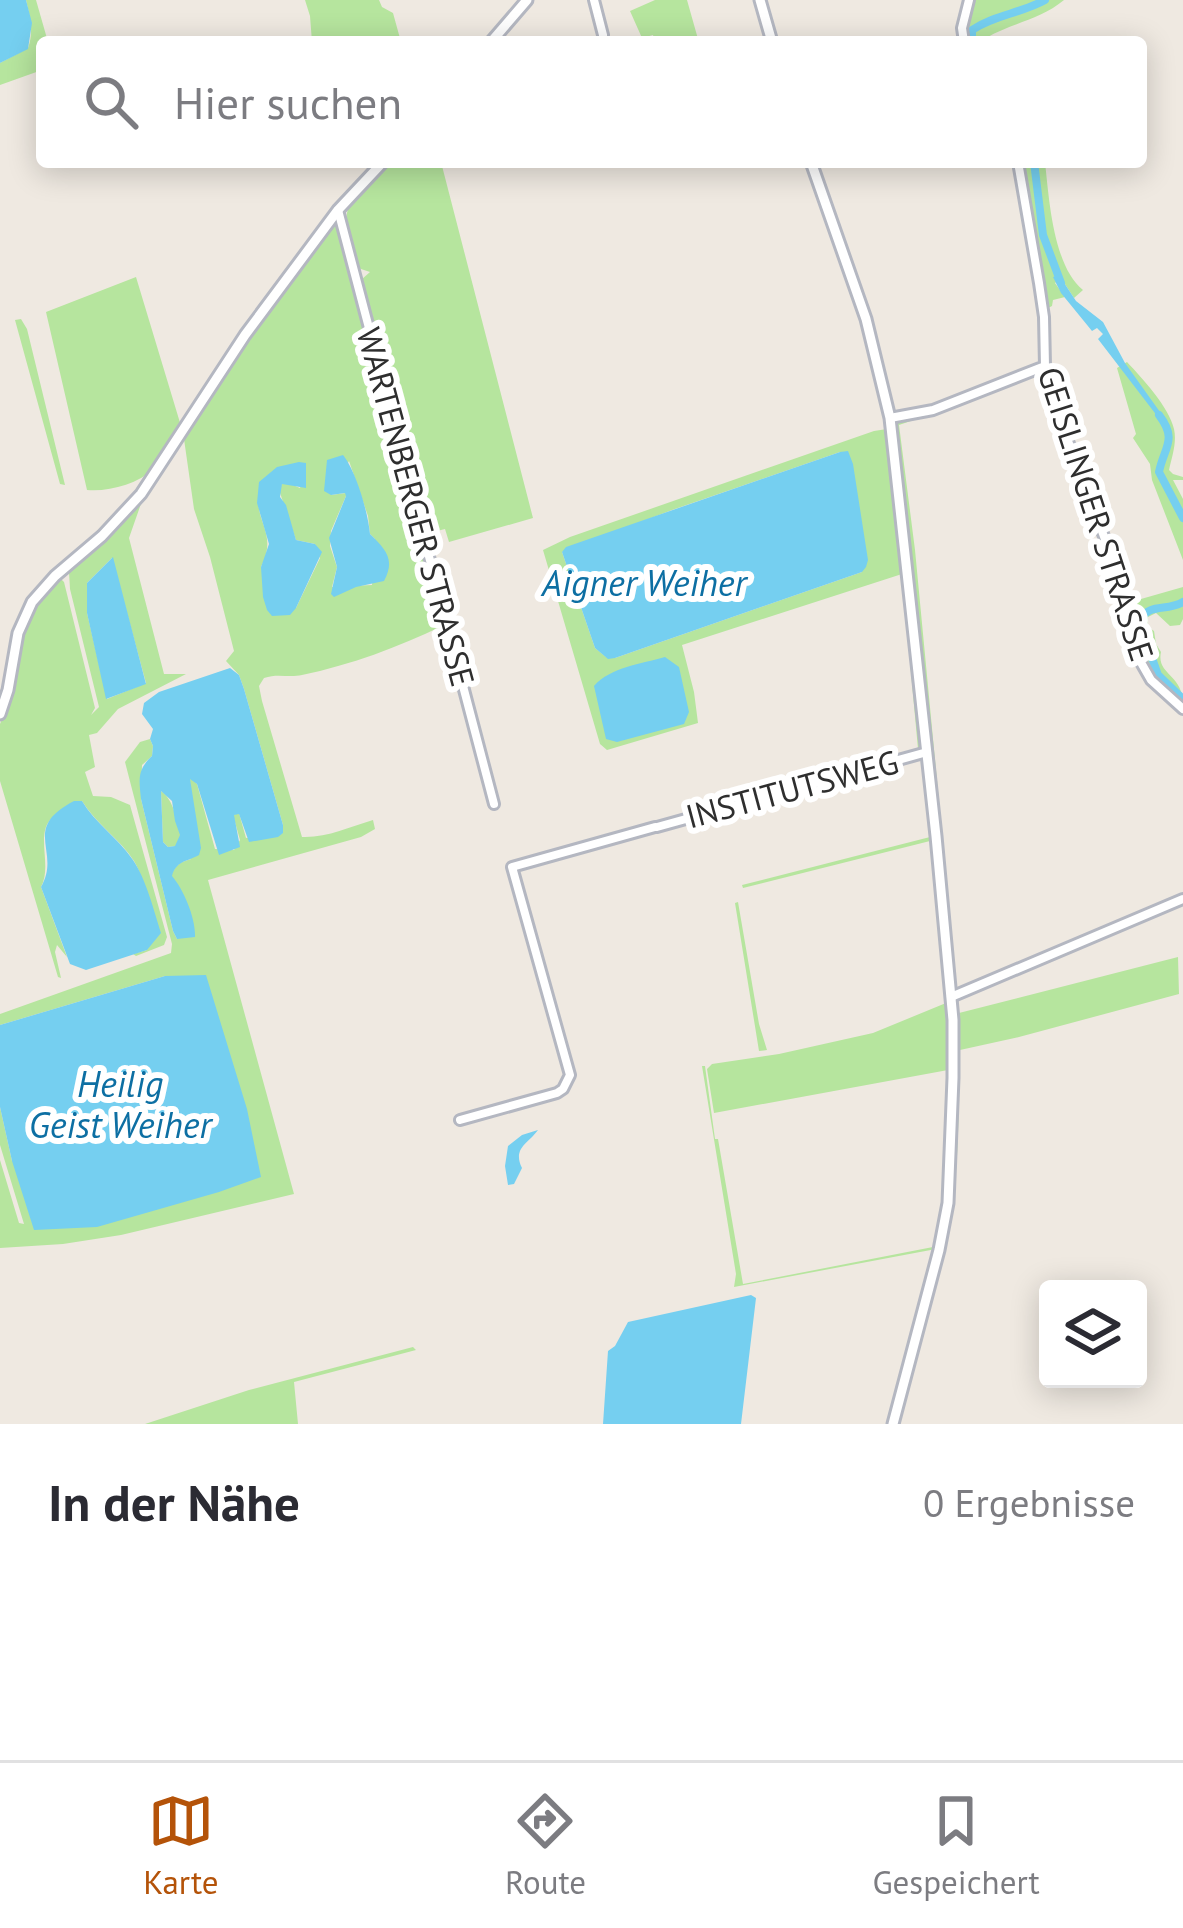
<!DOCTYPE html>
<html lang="de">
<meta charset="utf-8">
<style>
:root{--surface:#fff;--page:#f7f7f7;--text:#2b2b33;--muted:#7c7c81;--line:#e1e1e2;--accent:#b45309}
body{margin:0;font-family:"PT Sans",sans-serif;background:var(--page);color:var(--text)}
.controls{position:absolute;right:36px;bottom:36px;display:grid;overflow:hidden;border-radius:12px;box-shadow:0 6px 30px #0003}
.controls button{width:108px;height:108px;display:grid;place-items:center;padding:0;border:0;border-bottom:3px solid var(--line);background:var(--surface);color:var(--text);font:60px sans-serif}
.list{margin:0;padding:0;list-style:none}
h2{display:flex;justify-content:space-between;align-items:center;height:156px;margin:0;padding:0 48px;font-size:51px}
h2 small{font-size:39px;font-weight:400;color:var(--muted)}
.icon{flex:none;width:66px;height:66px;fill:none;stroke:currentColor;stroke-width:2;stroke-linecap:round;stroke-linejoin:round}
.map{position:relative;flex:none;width:1183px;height:1424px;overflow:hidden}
.search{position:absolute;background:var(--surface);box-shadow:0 6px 30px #0003;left:36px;right:36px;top:36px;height:132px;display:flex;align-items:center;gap:30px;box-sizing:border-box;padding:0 42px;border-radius:12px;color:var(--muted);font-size:45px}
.sheet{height:336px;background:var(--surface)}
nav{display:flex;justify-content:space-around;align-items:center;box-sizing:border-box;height:168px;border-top:3px solid var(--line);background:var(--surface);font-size:33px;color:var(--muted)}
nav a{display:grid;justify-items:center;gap:6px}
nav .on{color:var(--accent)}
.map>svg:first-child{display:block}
</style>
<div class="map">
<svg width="1183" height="1424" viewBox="0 0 1183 1424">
<rect width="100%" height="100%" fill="#efe9e1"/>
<path fill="#b6e59e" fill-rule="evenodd" d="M 26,0 L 36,0 L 48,42 L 42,42 L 42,70 L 0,85 L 0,63 L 28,48 C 34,32 30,17 26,0 Z
M 305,0 L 379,0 L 382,7 L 393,13 L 401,42 L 312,42 L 310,16 Z
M 655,0 L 687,0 L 698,39 L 690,42 L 655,42 L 653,35 L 642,38 L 630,11 Z
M 973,0 L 1064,0 C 1040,20 1011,23 986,38 L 985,42 L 967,42 L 964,30 Z
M 389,162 L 441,162 L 533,518 L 449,542 L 445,529 L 425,534 L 361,280 L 370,272 L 358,268 C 337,206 343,206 389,162 Z
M 1022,162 L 1045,162 C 1049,198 1053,266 1083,290 L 1074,298 L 1061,278 L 1055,283 L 1065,297 L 1053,300 L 1052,306 L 1046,309 Z
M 333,224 L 339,226 L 370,346 L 365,357 L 373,356 L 442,626 C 399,647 350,665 302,675 C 288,678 278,673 264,678 L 259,686 L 262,701 L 302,837 C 327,838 349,827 373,820 L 375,829 L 361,837 L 208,880 L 294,1194 L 121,1235 L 63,1244 L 0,1248 L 0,1160 L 19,1223 L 24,1224 L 0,1145 L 0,1107 L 12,1161 L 165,976 L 0,1025 L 0,1014 L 171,953 L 172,944 L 125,762 L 140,742 L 150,739 L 153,746 L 152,756 L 142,765 L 141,799 L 173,931 L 177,939 L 171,876 C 175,865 180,862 191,859 L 190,777 L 197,784 L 215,849 L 234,850 L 240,840 L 233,815 L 239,813 L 246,838 L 283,833 L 283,825 L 244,689 L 239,675 L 226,661 L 234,651 L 210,557 L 194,509 L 184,439 L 220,376 ZM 349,461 L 368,516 L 370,534 L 375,539 L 372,585 L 332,587 L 337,567 L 330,546 L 331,531 L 346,496 L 346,493 L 331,495 ZM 306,464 L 300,488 L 288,483 L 282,484 L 279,490 L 296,540 L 315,544 L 320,558 L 296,608 L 261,567 C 279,532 252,521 260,491 Z
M 136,277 L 181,426 C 173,439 166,459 154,469 C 137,484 109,492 87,490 L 46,312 Z
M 21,319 L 27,329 L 65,485 L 60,484 L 15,320 Z
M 1127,362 C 1142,378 1169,407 1174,429 C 1177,443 1172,456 1169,470 L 1173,474 L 1183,477 L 1183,480 L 1173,480 L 1183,499 L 1183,560 L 1152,480 L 1150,464 L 1133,438 L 1136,434 L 1117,368 Z
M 1031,375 L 976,399 L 899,425 L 915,550 L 942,833 L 939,830 L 931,761 L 934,758 L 931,757 L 894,423 Z
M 887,429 L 922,747 L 918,751 L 732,803 L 719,803 L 918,749 L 902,574 L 682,645 L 694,692 L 698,723 L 607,750 L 600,744 L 543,550 L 570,537 L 874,431 ZM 840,452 L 862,572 L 615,658 L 606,657 L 595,648 L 562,552 L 672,510 Z
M 143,498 L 129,538 L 164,674 L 186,674 L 118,709 L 97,733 L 89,735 L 95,767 L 85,772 L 93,796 L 111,797 L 130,805 L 167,937 L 164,945 L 136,956 L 133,954 L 147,950 C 146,922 149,886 134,861 C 120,839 96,824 82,801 C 73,806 61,810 53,817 C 34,833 53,865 41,887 L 67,957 L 57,945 L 55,952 L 61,978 L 58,977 L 0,781 L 0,724 L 10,699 L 22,630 L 31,609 L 59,577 L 64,582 L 95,708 L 91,715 L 99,707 L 70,589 L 69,572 L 89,555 ZM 112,558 L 146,683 L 107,699 L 87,613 L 87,583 Z
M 1183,587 L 1183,619 L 1180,625 L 1170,626 L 1156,613 L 1148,617 L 1148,627 L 1154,631 L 1156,644 L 1161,652 C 1156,675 1183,674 1183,704 C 1140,668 1141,655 1127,603 Z
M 921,759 L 926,771 L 945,995 L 930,841 L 743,888 L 742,885 L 930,837 Z
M 161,791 C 174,800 176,819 181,835 L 176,846 L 168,847 L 163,842 Z
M 738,902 L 759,1024 L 767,1050 L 759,1051 L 735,903 Z
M 1178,957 L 1179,994 L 1019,1037 L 960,1050 C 958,1114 960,1180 946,1244 C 934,1305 910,1363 898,1424 L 896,1424 L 943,1244 L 955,1001 L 959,1013 Z
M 946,1003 L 951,1061 L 944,1206 L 936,1249 L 734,1287 L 736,1274 L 702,1066 L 705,1066 L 715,1139 L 718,1139 L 743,1284 L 933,1247 L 943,1192 L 948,1070 L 714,1113 L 707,1069 L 712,1064 L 779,1054 L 873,1033 Z
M 413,1347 L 416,1350 L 294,1382 L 298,1424 L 145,1424 L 249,1390 Z"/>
<path fill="#75cff0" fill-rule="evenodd" d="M 0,0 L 26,0 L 32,23 L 28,49 L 0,63 Z
M 1059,275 L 1076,301 L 1103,322 L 1125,363 L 1165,419 L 1161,421 L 1098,339 L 1103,334 L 1097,328 L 1092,331 L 1061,293 L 1053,277 Z
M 848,451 L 853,464 L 868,560 L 866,567 L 862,572 L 615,658 L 608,659 L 595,648 L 562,552 L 566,547 L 840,452 Z
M 343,455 C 356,471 368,512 370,534 C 385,549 396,559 384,581 L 356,587 L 334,597 L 331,594 L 337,567 L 329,538 L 346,496 L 345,493 L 331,495 L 324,491 L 327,460 Z
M 299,462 L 306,463 L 306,488 L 282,484 L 280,497 L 286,505 L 296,540 L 315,544 L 322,552 L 296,608 L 290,615 L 272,616 L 267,610 L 263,597 L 261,567 L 269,544 L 257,503 L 259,482 L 277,467 Z
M 113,557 L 146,684 L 106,699 L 87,613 L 87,583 Z
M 665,657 L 679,667 L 689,712 L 684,724 L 617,742 L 606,739 L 594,686 C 611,667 641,664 665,657 Z
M 230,668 L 239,675 L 244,689 L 283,825 L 283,833 L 278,837 L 249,842 L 239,814 L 234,815 L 240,847 L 219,855 L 197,784 L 190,779 L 201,848 L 199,855 C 186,862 176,861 172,876 C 184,890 196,919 195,937 L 177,939 L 173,931 L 141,799 C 139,779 137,770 152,756 L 153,746 L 150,739 L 153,729 L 142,714 L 144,703 L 159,692 ZM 161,791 L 172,801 L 175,821 L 180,835 L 175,846 L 168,847 L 163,842 Z
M 74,801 L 82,801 C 95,823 118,838 133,860 C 146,879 154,911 161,933 L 147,950 L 86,970 L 70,964 L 41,887 C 62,851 20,829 74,801 Z
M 206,975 L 247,1109 L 261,1177 L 219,1192 L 97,1227 L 34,1230 L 12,1161 L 0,1107 L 0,1025 L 165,976 Z
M 538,1130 C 529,1143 512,1148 522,1168 L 514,1184 L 508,1185 L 505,1166 L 508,1146 L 522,1135 Z
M 751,1295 L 756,1298 L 741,1424 L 603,1424 L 608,1351 L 615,1346 L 628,1322 Z"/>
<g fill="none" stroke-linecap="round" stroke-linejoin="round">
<path stroke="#75cff0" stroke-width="8" d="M 972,42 L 972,30 C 994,15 1022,13 1045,0
M 1034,162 L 1043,235 L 1061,283
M 1159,415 C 1178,440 1164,447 1159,472 L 1183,518
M 1183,602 C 1166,612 1150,602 1139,621 L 1158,675 L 1183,699"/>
<defs>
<path id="street" d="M 594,0 L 603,35
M 964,42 L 962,28 L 969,0
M 1018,162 L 1039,283 L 1044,317 L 1045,366 L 1051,396 L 1111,555 L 1139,659 L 1151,680 L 1183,709
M 338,210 L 494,804
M 890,418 L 933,410 L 1045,366
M 657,827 L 927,752
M 951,997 L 1183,899
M 460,1120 L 557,1093 L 563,1089 L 570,1075 L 512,867 L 655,827"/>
<path id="secondary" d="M 760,0 L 772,42
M 491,42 L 527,0
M 811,162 L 866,319 L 890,418 L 936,836 L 953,1020 L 953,1078 L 948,1203 L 939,1250 L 893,1424
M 0,714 L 8,690 L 18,633 L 32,602 L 55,576 L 102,536 L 141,494 L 245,335 L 338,210 L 383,162"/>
</defs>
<use href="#street" stroke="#b4b7c1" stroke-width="14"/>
<use href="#secondary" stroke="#b4b7c1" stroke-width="15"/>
<use href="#street" stroke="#fff" stroke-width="8"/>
<use href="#secondary" stroke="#fff" stroke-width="9"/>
</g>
<g text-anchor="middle" stroke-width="12" stroke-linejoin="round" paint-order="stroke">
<g font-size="33" fill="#2e2e2e" stroke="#fff">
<text transform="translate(416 507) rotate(75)" y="12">WARTENBERGER STRASSE</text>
<text transform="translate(1096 514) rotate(72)" y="12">GEISLINGER STRASSE</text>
<text transform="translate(792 789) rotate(-15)" y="12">INSTITUTSWEG</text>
</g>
<g font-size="36" font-style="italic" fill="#0d6fa3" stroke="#fff">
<text x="644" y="596">Aigner Weiher</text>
<text x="120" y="1097">Heilig<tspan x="120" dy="41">Geist Weiher</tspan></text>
</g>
</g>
</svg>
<div class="controls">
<button><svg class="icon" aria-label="layers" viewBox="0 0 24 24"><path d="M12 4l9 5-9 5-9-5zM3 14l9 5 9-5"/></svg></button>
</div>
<div class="search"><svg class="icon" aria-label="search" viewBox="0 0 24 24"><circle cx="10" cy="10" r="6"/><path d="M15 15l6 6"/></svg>Hier suchen</div>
</div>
<section class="sheet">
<h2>In der Nähe<small>0 Ergebnisse</small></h2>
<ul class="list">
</ul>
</section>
<nav>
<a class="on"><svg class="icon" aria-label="map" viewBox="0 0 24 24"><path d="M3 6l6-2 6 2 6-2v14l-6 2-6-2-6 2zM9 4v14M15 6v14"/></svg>Karte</a>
<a><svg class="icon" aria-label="directions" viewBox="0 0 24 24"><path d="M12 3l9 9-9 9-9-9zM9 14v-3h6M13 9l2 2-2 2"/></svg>Route</a>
<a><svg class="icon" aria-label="saved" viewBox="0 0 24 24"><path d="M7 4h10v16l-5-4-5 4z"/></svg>Gespeichert</a>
</nav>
